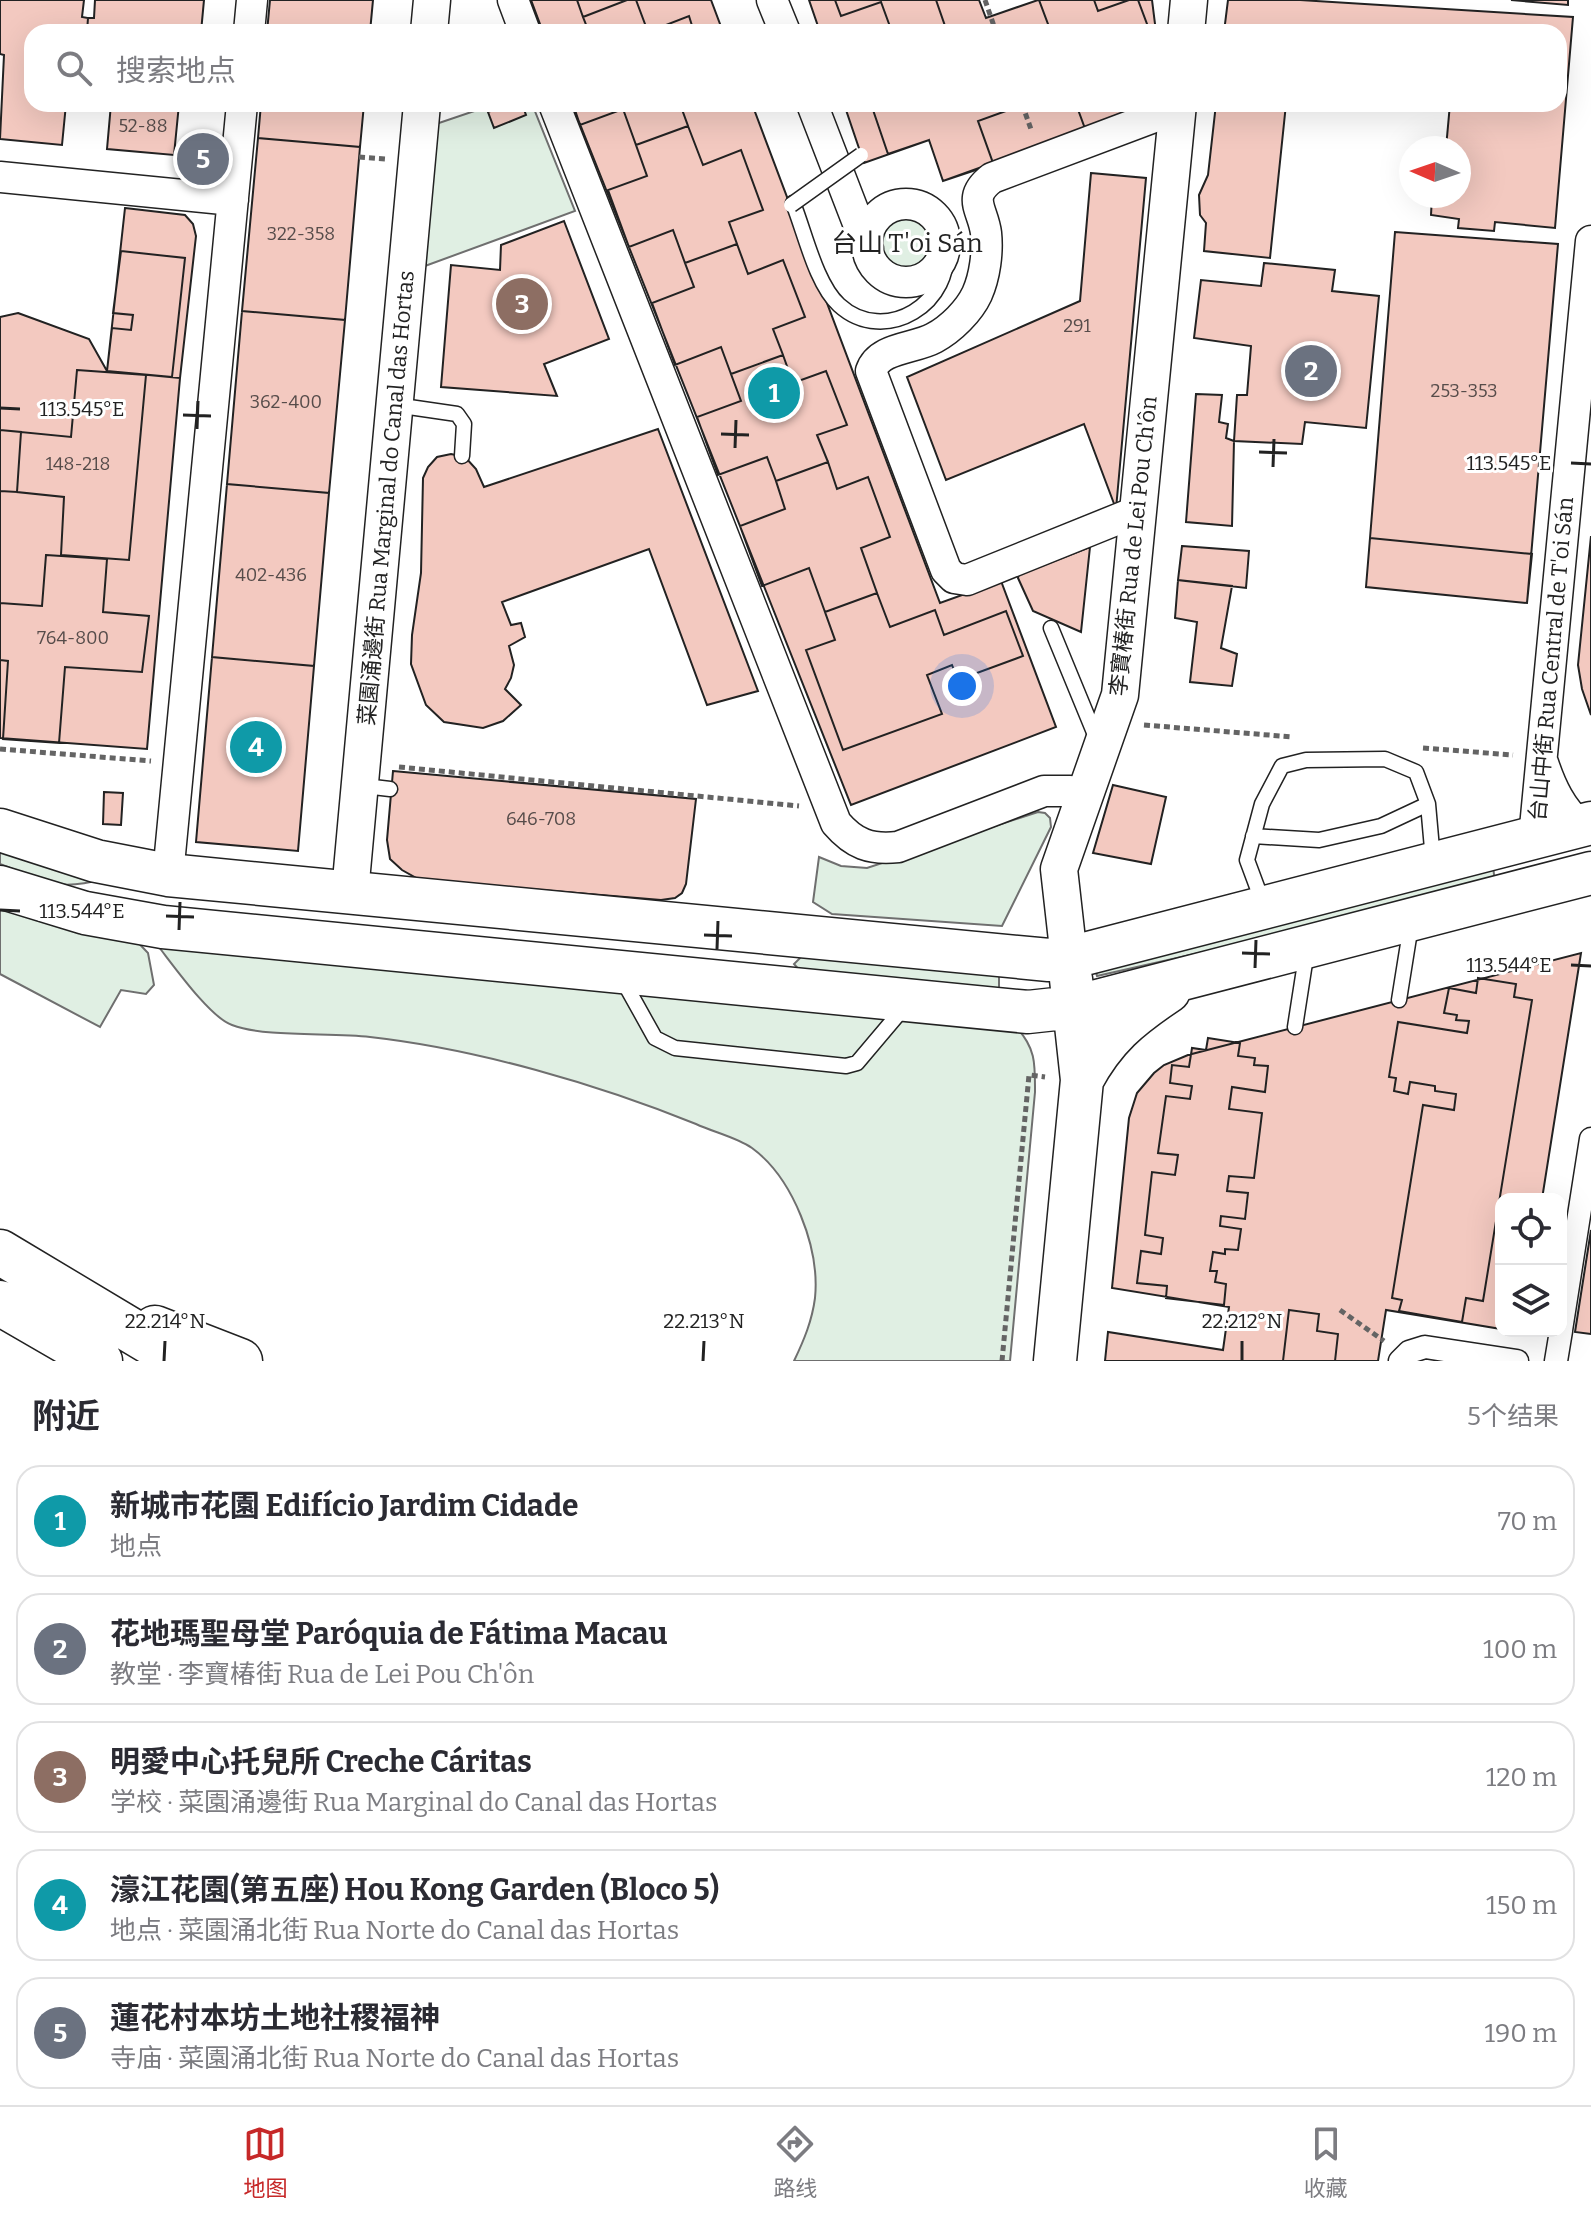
<!DOCTYPE html>
<html lang="zh">
<meta charset="utf-8">
<style>
:root{--surface:#fff;--page:#f2f2f3;--text:#2b2b33;--muted:#7c7c81;--line:#e1e1e2;--accent:#c62828}
body{margin:0;font-family:Bitter,"Noto Sans SC",serif;background:var(--page);color:var(--text)}
.controls{position:absolute;right:24px;bottom:24px;display:grid;overflow:hidden;border-radius:16px;box-shadow:0 8px 32px #0002}
.controls button{width:72px;height:72px;display:grid;place-items:center;padding:0;border:0;border-bottom:2px solid var(--line);background:var(--surface);color:var(--text);font:40px sans-serif}
.compass{position:absolute;left:1399px;top:136px;width:72px;height:72px;border-radius:50%;background:var(--surface);box-shadow:0 8px 32px #0002;rotate:272deg}
.you{position:absolute;left:962px;top:686px;width:28px;height:28px;margin:-20px;border:6px solid #fff;border-radius:50%;background:#1a73e8;box-shadow:0 0 0 12px #1a73e833}
.badge{display:grid;place-items:center;width:52px;height:52px;border-radius:50%;background:var(--accent);color:#fff;font-size:26px;font-weight:700}
.pin{position:absolute;translate:-50% -50%;border:4px solid #fff;box-shadow:0 2px 8px #0006}
.list{margin:0;padding:0;list-style:none}
h2{display:flex;justify-content:space-between;align-items:center;height:104px;margin:0;padding:0 32px;font-size:34px}
h2 small{font-size:26px;font-weight:400;color:var(--muted)}
.list li{display:grid;grid-template-columns:52px 1fr auto;gap:24px;align-items:center;box-sizing:border-box;height:112px;margin:0 16px 16px;padding:0 16px;border:2px solid var(--line);border-radius:24px}
.list b{display:block;font-size:30px;white-space:nowrap}
.list p{margin:0;font-size:26px;white-space:nowrap;color:var(--muted)}
.list em{font-size:26px;font-style:normal;color:var(--muted)}
.icon{flex:none;width:44px;height:44px;fill:none;stroke:currentColor;stroke-width:2;stroke-linecap:round;stroke-linejoin:round}
.map{position:relative;flex:none;width:1591px;height:1361px;overflow:hidden}
.search{position:absolute;background:var(--surface);box-shadow:0 8px 32px #0002;left:24px;right:24px;top:24px;height:88px;display:flex;align-items:center;gap:20px;box-sizing:border-box;padding:0 28px;border-radius:24px;color:var(--muted);font-size:30px}
.sheet{height:744px;background:var(--surface)}
nav{display:flex;justify-content:space-around;align-items:center;box-sizing:border-box;height:112px;border-top:2px solid var(--line);background:var(--surface);font-size:22px;color:var(--muted)}
nav a{display:grid;justify-items:center;gap:4px}
nav .on{color:var(--accent)}
.map>svg:first-child{display:block}
</style>
<div class="map">
<svg width="1591" height="1361" viewBox="0 0 1591 1361">
<rect width="100%" height="100%" fill="#fff"/>
<path fill="#e0efe3" stroke="#6f6f6f" stroke-width="2" d="M 495,104 L 532,104 L 575,211 L 425,266 L 433,125 Z
M873 243a34 34 0 1 1 68 0a34 34 0 1 1-68 0Z
M 1038,812 L 1045,813 L 1050,818 L 1051,827 L 1002,926 L 832,914 L 813,902 L 819,857 L 841,866 L 867,868 Z
M 0,846 L 104,879 C 55,892 44,881 0,864 Z
M 1493,864 L 1495,886 L 1097,976 L 1091,955 Z
M 0,901 L 129,933 L 148,953 L 154,985 L 146,994 L 121,990 L 100,1027 L 0,974 Z
M 155,942 L 1017,1028 C 1036,1049 1035,1064 1035,1092 L 1010,1361 L 794,1361 C 804,1340 812,1321 815,1298 C 820,1248 793,1178 752,1148 C 736,1137 713,1132 696,1124 C 597,1084 477,1049 370,1037 C 331,1032 267,1038 232,1025 C 209,1017 171,962 155,942 Z
M 804,954 L 999,973 L 999,992 L 801,972 L 794,964 Z"/>
<path fill="#f3c9c0" stroke="#222" stroke-width="2" d="M 0,0 L 84,0 L 82,17 L 88,18 L 87,32 L 32,32 L 32,104 L 66,104 L 62,145 L 0,139 L 4,55 L 0,54 Z
M 95,0 L 204,0 L 201,32 L 87,32 L 88,18 L 94,18 Z
M 270,0 L 373,0 L 370,32 L 267,32 Z
M 531,0 L 711,0 L 723,32 L 543,32 Z
M 577,0 L 627,0 L 583,17 Z
M 627,0 L 636,0 L 648,32 L 689,16 L 694,32 L 589,32 L 583,17 Z
M 809,0 L 979,0 L 986,18 L 1038,0 L 1152,0 L 1156,32 L 820,32 Z
M 835,0 L 936,0 L 945,26 L 928,32 L 892,32 L 881,2 L 841,16 Z
M 1039,0 L 1094,0 L 1098,11 L 1129,0 L 1138,0 L 1150,32 L 1051,32 Z
M 1228,0 L 1300,0 L 1573,17 L 1555,228 L 1495,222 L 1494,231 L 1458,228 L 1459,219 L 1431,215 L 1432,196 L 1459,196 L 1459,148 L 1446,148 L 1450,104 L 1559,104 L 1559,32 L 1224,32 Z
M 1511,0 L 1568,0 L 1568,5 Z
M 111,104 L 179,104 L 174,155 L 107,149 Z
M 261,104 L 364,104 L 360,147 L 258,138 Z
M 508,104 L 522,104 L 526,115 L 494,128 L 488,112 Z
M 572,104 L 752,104 L 940,603 L 1001,581 L 1056,727 L 851,805 Z
M 573,104 L 680,104 L 688,126 L 636,145 L 623,109 L 580,125 Z
M 844,104 L 1140,104 L 1143,114 L 943,181 L 929,140 L 864,163 Z
M 871,104 L 1016,104 L 1017,107 L 978,121 L 993,163 L 943,181 L 929,140 L 888,154 Z
M 1076,104 L 1140,104 L 1143,114 L 1087,134 Z
M 1216,104 L 1286,104 L 1270,258 L 1204,251 L 1206,223 L 1200,215 L 1199,195 L 1208,175 Z
M 688,126 L 703,165 L 741,150 L 763,210 L 729,222 L 737,244 L 685,263 L 673,230 L 629,247 L 608,190 L 647,176 L 636,145 Z
M 258,138 L 360,147 L 345,320 L 242,311 Z
M 1091,173 L 1146,178 L 1116,509 L 1084,424 L 946,480 L 907,377 L 1080,301 Z
M 125,208 L 185,215 L 193,224 L 196,236 L 180,378 L 107,371 Z
M 564,221 L 609,339 L 544,364 L 557,396 L 441,387 L 451,265 L 500,270 L 501,245 Z
M 1395,232 L 1558,244 L 1527,603 L 1366,587 Z
M 737,244 L 748,274 L 783,260 L 805,317 L 773,329 L 783,355 L 731,374 L 721,347 L 675,365 L 652,303 L 694,287 L 685,263 Z
M 121,251 L 185,258 L 172,377 L 107,371 L 112,328 L 131,330 L 133,315 L 113,313 Z
M 1264,263 L 1335,270 L 1332,291 L 1379,296 L 1366,428 L 1305,422 L 1302,444 L 1234,441 L 1237,395 L 1247,395 L 1251,346 L 1194,338 L 1201,280 L 1261,286 Z
M 242,311 L 345,320 L 329,493 L 227,484 Z
M 18,313 L 89,339 L 107,371 L 180,378 L 147,749 L 0,738 L 0,317 Z
M 783,355 L 793,383 L 826,371 L 847,425 L 817,435 L 828,462 L 776,481 L 767,457 L 718,475 L 697,417 L 741,401 L 731,374 Z
M 77,370 L 146,375 L 129,560 L 61,555 L 64,497 L 17,492 L 21,432 L 71,437 Z
M 1196,394 L 1222,395 L 1219,422 L 1228,424 L 1226,438 L 1234,441 L 1232,526 L 1186,522 Z
M 658,429 L 758,691 L 707,705 L 649,549 L 502,602 L 511,625 L 521,623 L 525,637 L 509,646 L 514,665 L 511,678 L 505,689 L 521,705 L 503,721 L 483,728 L 444,722 L 426,705 L 411,664 L 412,635 L 421,573 L 423,478 L 428,467 L 437,457 L 451,454 L 465,457 L 476,469 L 484,487 Z
M 0,430 L 21,432 L 17,492 L 0,491 Z
M 828,462 L 837,489 L 868,477 L 890,537 L 861,548 L 877,593 L 825,612 L 809,568 L 762,586 L 740,526 L 785,509 L 776,481 Z
M 227,484 L 329,493 L 314,666 L 212,657 Z
M 1591,536 L 1591,715 L 1582,689 L 1578,665 Z
M 1370,538 L 1532,554 L 1527,603 L 1366,587 Z
M 1182,546 L 1249,551 L 1246,588 L 1178,580 Z
M 1090,547 L 1081,632 L 1033,611 L 1018,578 L 1019,572 L 1026,569 L 1029,571 Z
M 46,555 L 107,559 L 103,612 L 149,616 L 142,672 L 65,667 L 59,743 L 3,739 L 8,661 L 0,660 L 0,603 L 42,606 Z
M 1178,580 L 1232,586 L 1221,648 L 1237,654 L 1232,686 L 1190,682 L 1197,622 L 1175,618 Z
M 877,593 L 890,627 L 935,610 L 944,635 L 1006,611 L 1023,656 L 958,680 L 952,665 L 927,675 L 942,714 L 843,750 L 806,650 L 835,640 L 825,612 Z
M 212,657 L 314,666 L 298,851 L 196,842 Z
M 393,771 L 696,799 L 686,884 L 682,893 L 675,898 L 661,900 L 420,880 L 402,870 L 390,859 L 387,840 Z
M 1113,785 L 1166,797 L 1151,864 L 1093,853 Z
M 104,792 L 123,793 L 121,825 L 103,824 Z
M 1581,953 L 1542,1199 L 1501,1199 L 1501,1329 L 1386,1310 L 1378,1361 L 1105,1361 L 1108,1332 L 1223,1350 L 1229,1307 L 1112,1288 L 1129,1118 L 1137,1093 L 1154,1073 L 1164,1065 L 1188,1055 Z
M 1478,978 L 1516,984 L 1514,997 L 1532,1000 L 1483,1301 L 1466,1298 L 1462,1322 L 1399,1311 L 1402,1300 L 1392,1298 L 1423,1105 L 1454,1110 L 1456,1094 L 1435,1091 L 1435,1086 L 1410,1082 L 1408,1094 L 1394,1091 L 1396,1078 L 1389,1077 L 1398,1022 L 1467,1033 L 1469,1021 L 1456,1020 L 1457,1015 L 1444,1013 L 1449,988 L 1476,993 Z
M 1208,1038 L 1240,1043 L 1238,1056 L 1255,1058 L 1254,1065 L 1268,1066 L 1265,1092 L 1232,1087 L 1229,1109 L 1262,1113 L 1254,1178 L 1229,1176 L 1227,1191 L 1248,1193 L 1245,1219 L 1221,1216 L 1220,1226 L 1241,1229 L 1238,1250 L 1225,1249 L 1225,1254 L 1213,1252 L 1210,1271 L 1217,1271 L 1215,1282 L 1226,1284 L 1224,1305 L 1166,1298 L 1167,1286 L 1137,1283 L 1141,1251 L 1161,1254 L 1163,1238 L 1145,1235 L 1152,1172 L 1175,1175 L 1178,1155 L 1158,1153 L 1166,1096 L 1190,1099 L 1192,1086 L 1170,1083 L 1172,1065 L 1189,1067 L 1192,1048 L 1206,1050 Z
M 1591,1230 L 1591,1334 L 1575,1332 Z
M 1289,1310 L 1319,1314 L 1317,1331 L 1338,1334 L 1335,1361 L 1283,1361 Z"/>
<g fill="none" stroke-linecap="round" stroke-linejoin="round">
<defs>
<path id="service" d="M 793,203 C 805,233 816,284 839,305 C 885,347 956,302 945,244
M 398,398 L 409,407 L 457,414 L 464,424 L 462,456
M 1051,628 L 1098,742
M 362,778 L 373,787 L 390,789
M 1253,836 L 1319,840 L 1381,826 L 1428,804
M 1263,903 L 1247,860 L 1262,804 L 1282,766 L 1306,760 L 1385,759 L 1416,772 L 1428,804 L 1433,860
M 621,977 L 655,1038 L 675,1048 L 846,1066 L 857,1063 L 906,1005
M 1399,1000 L 1411,925
M 1295,1027 L 1307,950"/>
<path id="pedestrian" d="M 1561,1330 L 1591,1139
M 1400,1361 L 1409,1352 L 1425,1347 L 1517,1361
M 1556,1361 L 1561,1331"/>
<path id="minor" d="M 513,0 L 525,32
M 772,0 L 785,32
M 249,32 L 252,0
M 554,104 L 836,823 C 854,844 870,850 898,847 L 1044,791 L 1070,791 L 1084,797
M 812,104 L 868,249
M 0,177 L 233,200
M867 243a39 39 0 1 1 78 0a39 39 0 1 1-78 0Z
M 1138,511 L 967,580 L 954,578 L 946,570 L 871,371 C 879,347 914,349 934,338 C 951,329 969,311 977,294 C 985,276 988,252 986,233 C 983,209 966,198 992,178 L 1178,108
M 1543,763 C 1551,787 1561,809 1581,826
M 1534,838 L 1591,241
M 168,875 L 242,104"/>
<path id="tertiary" d="M 429,32 L 432,0
M 1186,32 L 1189,0
M 350,892 L 422,104
M 1069,958 L 1059,869 L 1120,695 L 1178,104"/>
<path id="secondary" d="M 0,830 L 96,861 L 168,875 L 1049,960 L 1069,958 L 1591,823
M 0,887 L 85,913 L 163,927 L 1028,1012 L 1074,1007 L 1591,873
M 1082,1080 C 1105,1037 1129,1018 1169,991
M 1055,1361 L 1082,1080 L 1071,979"/>
<path id="primary" d="M 0,1252 L 182,1361
M 0,1303 L 100,1361
M 155,1328 L 240,1361"/>
</defs>
<use href="#service" stroke="#222" stroke-width="17"/>
<use href="#pedestrian" stroke="#222" stroke-width="25"/>
<use href="#minor" stroke="#222" stroke-width="33"/>
<use href="#tertiary" stroke="#222" stroke-width="39"/>
<use href="#secondary" stroke="#222" stroke-width="45"/>
<use href="#primary" stroke="#222" stroke-width="47"/>
<path stroke="#646464" stroke-width="5" stroke-dasharray="6 4" stroke-linecap="butt" d="M 985,0 L 996,32
M 1022,104 L 1032,132
M 359,157 L 386,159
M 1144,725 L 1293,737
M 1423,748 L 1513,755
M 0,749 L 151,761
M 399,767 L 799,806
M 1340,1310 L 1384,1341
M 1002,1361 L 1029,1075 L 1045,1077"/>
<use href="#service" stroke="#fff" stroke-width="14"/>
<use href="#pedestrian" stroke="#fff" stroke-width="22"/>
<use href="#minor" stroke="#fff" stroke-width="30"/>
<use href="#tertiary" stroke="#fff" stroke-width="36"/>
<use href="#secondary" stroke="#fff" stroke-width="42"/>
<use href="#primary" stroke="#fff" stroke-width="44"/>
<defs>
<path id="service-bridge" d="M 791,205 L 861,155"/>
</defs>
<use href="#service-bridge" stroke="#222" stroke-width="17" stroke-linecap="butt"/>
<use href="#service-bridge" stroke="#fff" stroke-width="14"/>
</g>
<path fill="none" stroke="#222" stroke-width="3" d="M 0,408 L 20,409M 183,415 L 211,416M 197,429 L 198,401M 721,434 L 749,435M 735,448 L 736,420M 1259,452 L 1287,453M 1571,463 L 1591,464M 1273,467 L 1274,439M 0,910 L 20,911M 166,916 L 194,917M 179,930 L 180,902M 704,935 L 732,936M 717,949 L 718,921M 1242,953 L 1270,954M 1571,965 L 1591,966M 1255,968 L 1256,940M 164,1361 L 165,1341M 703,1361 L 704,1341M 1242,1361 L 1242,1341"/>
<g text-anchor="middle" stroke-width="6" stroke-linejoin="round" paint-order="stroke">
<g font-size="18" fill="#564c4a">
<text x="143" y="132">52-88</text>
<text x="301" y="240">322-358</text>
<text x="1077" y="332">291</text>
<text x="1464" y="397">253-353</text>
<text x="286" y="408">362-400</text>
<text x="78" y="470">148-218</text>
<text x="271" y="581">402-436</text>
<text x="73" y="644">764-800</text>
<text x="541" y="825">646-708</text>
</g>
<g font-size="22" fill="#222" stroke="#fff">
<text transform="translate(386 498) rotate(-85)" y="8">菜園涌邊街 Rua Marginal do Canal das Hortas</text>
<text transform="translate(1133 546) rotate(-84)" y="8">李寶椿街 Rua de Lei Pou Ch'ôn</text>
<text transform="translate(1551 659) rotate(-85)" y="8">台山中街 Rua Central de T'oi Sán</text>
</g>
<g font-size="26" fill="#222" stroke="#fff">
<text x="907" y="252">台山 T'oi Sán</text>
</g>
</g>
<g font-size="20" text-anchor="middle" fill="#222" stroke="#fff" stroke-width="6" stroke-linejoin="round" paint-order="stroke">
<text x="82" y="416">113.545°E</text>
<text x="1509" y="470">113.545°E</text>
<text x="82" y="918">113.544°E</text>
<text x="1509" y="972">113.544°E</text>
<text x="165" y="1328">22.214°N</text>
<text x="704" y="1328">22.213°N</text>
<text x="1242" y="1328">22.212°N</text>
</g>
</svg>
<div class="controls">
<button><svg class="icon" aria-label="locate" viewBox="0 0 24 24"><circle cx="12" cy="12" r="6"/><path d="M12 2v4M12 18v4M2 12h4M18 12h4"/></svg></button>
<button><svg class="icon" aria-label="layers" viewBox="0 0 24 24"><path d="M12 4l9 5-9 5-9-5zM3 14l9 5 9-5"/></svg></button>
</div>
<svg class="compass" viewBox="-18 -18 36 36"><path d="M0-13l5 13h-10z" fill="#e53935"/><path d="M0 13l5-13h-10z" fill="#7c7c81"/></svg>
<div class="you"></div>
<div class="pin badge" style="left:774px;top:393px;background:#0f9aa8">1</div>
<div class="pin badge" style="left:1311px;top:371px;background:#6b7280">2</div>
<div class="pin badge" style="left:522px;top:304px;background:#8d6e63">3</div>
<div class="pin badge" style="left:256px;top:747px;background:#0f9aa8">4</div>
<div class="pin badge" style="left:203px;top:159px;background:#6b7280">5</div>
<div class="search"><svg class="icon" aria-label="search" viewBox="0 0 24 24"><circle cx="10" cy="10" r="6"/><path d="M15 15l6 6"/></svg>搜索地点</div>
</div>
<section class="sheet">
<h2>附近<small>5个结果</small></h2>
<ul class="list">
<li><span class="badge" style="background:#0f9aa8">1</span><div><b>新城市花園 Edifício Jardim Cidade</b><p>地点</p></div><em>70 m</em></li>
<li><span class="badge" style="background:#6b7280">2</span><div><b>花地瑪聖母堂 Paróquia de Fátima Macau</b><p>教堂 · 李寶椿街 Rua de Lei Pou Ch'ôn</p></div><em>100 m</em></li>
<li><span class="badge" style="background:#8d6e63">3</span><div><b>明愛中心托兒所 Creche Cáritas</b><p>学校 · 菜園涌邊街 Rua Marginal do Canal das Hortas</p></div><em>120 m</em></li>
<li><span class="badge" style="background:#0f9aa8">4</span><div><b>濠江花園(第五座) Hou Kong Garden (Bloco 5)</b><p>地点 · 菜園涌北街 Rua Norte do Canal das Hortas</p></div><em>150 m</em></li>
<li><span class="badge" style="background:#6b7280">5</span><div><b>蓮花村本坊土地社稷福神</b><p>寺庙 · 菜園涌北街 Rua Norte do Canal das Hortas</p></div><em>190 m</em></li>
</ul>
</section>
<nav>
<a class="on"><svg class="icon" aria-label="map" viewBox="0 0 24 24"><path d="M3 6l6-2 6 2 6-2v14l-6 2-6-2-6 2zM9 4v14M15 6v14"/></svg>地图</a>
<a><svg class="icon" aria-label="directions" viewBox="0 0 24 24"><path d="M12 3l9 9-9 9-9-9zM9 14v-3h6M13 9l2 2-2 2"/></svg>路线</a>
<a><svg class="icon" aria-label="saved" viewBox="0 0 24 24"><path d="M7 4h10v16l-5-4-5 4z"/></svg>收藏</a>
</nav>
